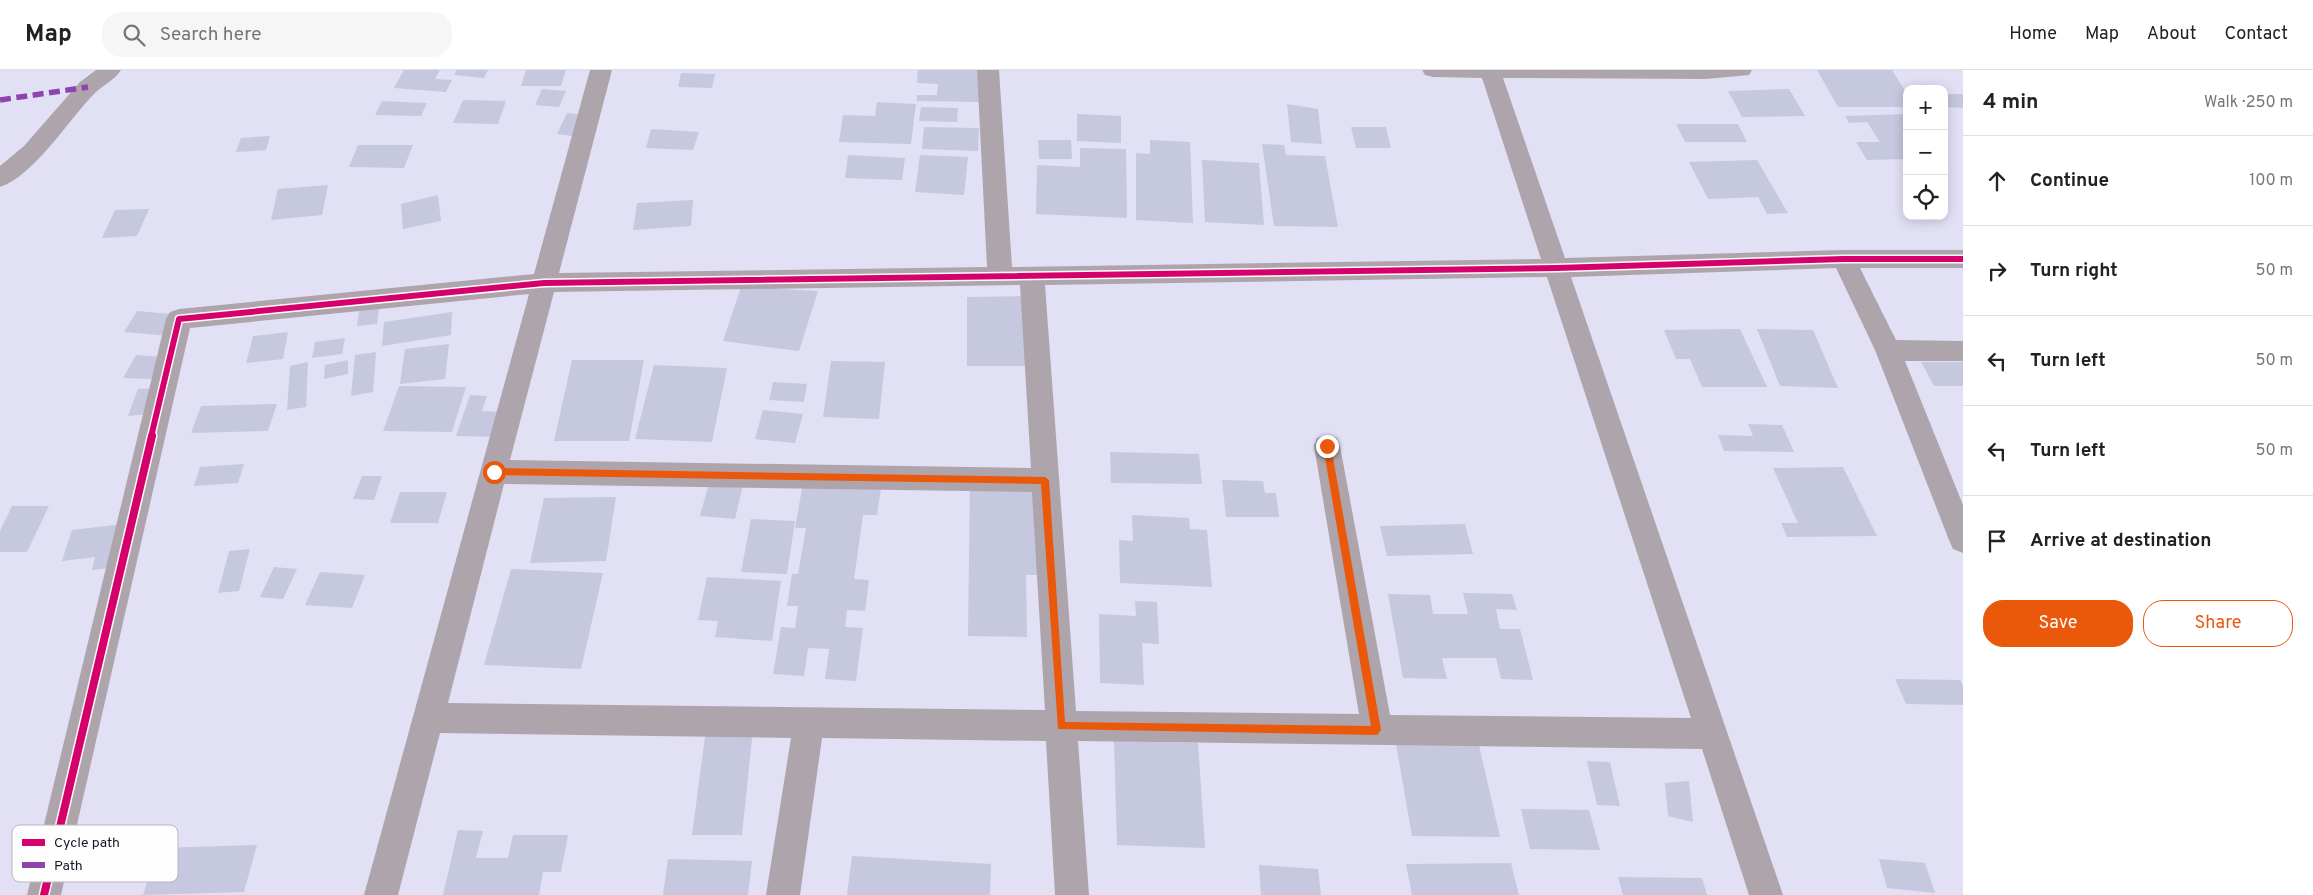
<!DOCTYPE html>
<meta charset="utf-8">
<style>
:root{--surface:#fff;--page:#f6f6f6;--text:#222;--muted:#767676;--line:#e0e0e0;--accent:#ea580c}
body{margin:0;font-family:Overpass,sans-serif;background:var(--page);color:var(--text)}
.controls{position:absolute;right:15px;top:15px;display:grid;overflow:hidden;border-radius:10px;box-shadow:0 2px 12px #0003}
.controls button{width:45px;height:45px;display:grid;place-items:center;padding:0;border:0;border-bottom:1px solid var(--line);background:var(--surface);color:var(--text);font:25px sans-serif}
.stop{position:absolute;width:15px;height:15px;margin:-11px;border:4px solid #ea580c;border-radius:50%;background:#fff}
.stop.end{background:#ea580c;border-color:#fff;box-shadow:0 1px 5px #0008}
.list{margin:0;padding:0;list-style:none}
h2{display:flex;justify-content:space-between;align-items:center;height:65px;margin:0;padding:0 20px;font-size:21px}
h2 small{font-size:16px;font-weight:400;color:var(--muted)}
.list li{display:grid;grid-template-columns:32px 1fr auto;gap:15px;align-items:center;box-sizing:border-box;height:90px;padding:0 20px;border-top:1px solid var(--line)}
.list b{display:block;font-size:19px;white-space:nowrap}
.list em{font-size:16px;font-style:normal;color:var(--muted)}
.actions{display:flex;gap:10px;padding:15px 20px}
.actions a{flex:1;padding:11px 0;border:1px solid var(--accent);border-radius:20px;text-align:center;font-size:18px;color:var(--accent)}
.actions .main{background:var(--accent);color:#fff}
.icon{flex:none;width:28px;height:28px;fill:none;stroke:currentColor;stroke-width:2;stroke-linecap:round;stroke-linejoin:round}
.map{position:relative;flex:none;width:1963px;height:825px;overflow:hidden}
header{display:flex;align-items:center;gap:30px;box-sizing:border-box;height:70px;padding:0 25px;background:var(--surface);border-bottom:1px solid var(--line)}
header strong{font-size:24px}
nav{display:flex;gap:28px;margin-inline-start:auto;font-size:18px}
.search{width:350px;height:45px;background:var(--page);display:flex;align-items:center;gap:12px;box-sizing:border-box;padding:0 18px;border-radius:20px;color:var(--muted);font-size:19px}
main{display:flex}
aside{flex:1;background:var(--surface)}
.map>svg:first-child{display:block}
</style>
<header>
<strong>Map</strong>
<div class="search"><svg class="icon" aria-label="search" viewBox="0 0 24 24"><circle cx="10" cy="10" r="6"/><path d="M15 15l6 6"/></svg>Search here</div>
<nav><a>Home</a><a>Map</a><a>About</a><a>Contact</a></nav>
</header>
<main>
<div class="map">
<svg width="1963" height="825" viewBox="0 0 1963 825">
<rect width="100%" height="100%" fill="#e2e0f5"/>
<path fill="#c5c8df" d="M 404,0 L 440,0 L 435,9 L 452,10 L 446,22 L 394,18 Z
M 457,0 L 488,0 L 484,8 L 454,5 Z
M 526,0 L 566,0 L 561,16 L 521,16 Z
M 918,0 L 982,0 L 981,32 L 917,31 L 917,25 L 937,25 L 938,14 L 917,13 Z
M 1817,0 L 1892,0 L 1907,24 L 1907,37 L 1838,37 Z
M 681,3 L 715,4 L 712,18 L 678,17 Z
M 1919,16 L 1942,16 L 1944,19 L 1921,19 Z
M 542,19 L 566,21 L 559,37 L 535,35 Z
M 1789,19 L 1805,46 L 1742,47 L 1728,21 Z
M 1944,20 L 1947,24 L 1963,24 L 1963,38 L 1944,37 Z
M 463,30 L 506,31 L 498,54 L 453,53 Z
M 382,31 L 427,33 L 421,46 L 375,45 Z
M 877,32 L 916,34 L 911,74 L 839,72 L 843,45 L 875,46 Z
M 1287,34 L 1318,39 L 1322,74 L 1291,72 Z
M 921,37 L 958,38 L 957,52 L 919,51 Z
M 567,43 L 582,45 L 573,66 L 557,64 Z
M 1077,44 L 1121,46 L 1121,73 L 1077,71 Z
M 1907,44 L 1907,89 L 1867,90 L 1856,72 L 1880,72 L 1867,52 L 1849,53 L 1845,46 Z
M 1676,54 L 1738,54 L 1747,72 L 1685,72 Z
M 924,57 L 979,58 L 978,81 L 922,79 Z
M 1351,57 L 1386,57 L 1391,78 L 1356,78 Z
M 651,59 L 699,62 L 693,80 L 646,78 Z
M 270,66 L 266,80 L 236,82 L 241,68 Z
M 1038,70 L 1071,70 L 1072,89 L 1039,89 Z
M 1150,70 L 1190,72 L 1193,153 L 1136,150 L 1136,83 L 1150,84 Z
M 1262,74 L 1284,75 L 1286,85 L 1325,86 L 1338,157 L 1274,156 Z
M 358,75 L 413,75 L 404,98 L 349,97 Z
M 1080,78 L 1126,79 L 1127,148 L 1036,144 L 1037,95 L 1080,97 Z
M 848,85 L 905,88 L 902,110 L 845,108 Z
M 920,85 L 968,87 L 964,125 L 915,122 Z
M 1202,90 L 1259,93 L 1264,155 L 1205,152 Z
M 1757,90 L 1788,143 L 1767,144 L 1758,127 L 1708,129 L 1689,92 Z
M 328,115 L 322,145 L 271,150 L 278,119 Z
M 438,125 L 441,151 L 403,159 L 401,134 Z
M 693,130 L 691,156 L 633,160 L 637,133 Z
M 149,139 L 137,166 L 102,168 L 115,140 Z
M 741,217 L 818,221 L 799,281 L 723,271 Z
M 1035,226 L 1038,296 L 967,296 L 967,227 Z
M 380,232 L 377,254 L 357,256 L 360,235 Z
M 137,241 L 182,245 L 170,266 L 124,262 Z
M 452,242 L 451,265 L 382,276 L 384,252 Z
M 1740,259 L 1767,317 L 1702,317 L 1690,289 L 1676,289 L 1664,260 Z
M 1757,259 L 1813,260 L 1838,318 L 1780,316 Z
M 288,262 L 283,289 L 246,293 L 253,266 Z
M 345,268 L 342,284 L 312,288 L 315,272 Z
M 449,274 L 445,309 L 400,314 L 405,279 Z
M 376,282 L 373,322 L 351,326 L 355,285 Z
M 136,285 L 163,287 L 151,309 L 123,308 Z
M 348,290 L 348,304 L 324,309 L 325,295 Z
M 572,290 L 644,290 L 629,371 L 554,371 Z
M 831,291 L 885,292 L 879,349 L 823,347 Z
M 308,292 L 306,337 L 287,340 L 290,296 Z
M 1921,292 L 1963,292 L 1963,316 L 1934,316 Z
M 654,295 L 727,298 L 712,372 L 635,369 Z
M 773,312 L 807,314 L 804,332 L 769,330 Z
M 399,316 L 466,317 L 452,362 L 383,361 Z
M 159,318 L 149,344 L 128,346 L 138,319 Z
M 470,325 L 487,326 L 482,341 L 504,342 L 497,367 L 456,366 Z
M 277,334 L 268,361 L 191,363 L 201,336 Z
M 763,340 L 803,344 L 795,373 L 755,369 Z
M 1748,354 L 1782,355 L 1794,382 L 1724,381 L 1718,365 L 1753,366 Z
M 1110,382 L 1199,384 L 1202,414 L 1111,413 Z
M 244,394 L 238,413 L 194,416 L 200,397 Z
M 1843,397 L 1877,466 L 1787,467 L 1781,453 L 1798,453 L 1773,398 Z
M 362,406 L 382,406 L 374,430 L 353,429 Z
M 804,407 L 882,412 L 877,445 L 863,445 L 854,509 L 869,510 L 865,541 L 847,540 L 845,557 L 863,558 L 856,611 L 825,609 L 829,579 L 808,578 L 804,606 L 773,604 L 781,557 L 795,558 L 798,536 L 787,536 L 792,504 L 798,504 L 806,458 L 795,458 Z
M 710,409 L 744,411 L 735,449 L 700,446 Z
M 970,409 L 1049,410 L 1051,505 L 1026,505 L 1027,567 L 968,566 Z
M 1222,410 L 1263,411 L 1265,423 L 1276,423 L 1279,447 L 1226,447 Z
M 400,422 L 447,422 L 438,453 L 390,453 Z
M 616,427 L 606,491 L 530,493 L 544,428 Z
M 12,436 L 49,436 L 27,482 L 0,482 L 0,461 Z
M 1132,445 L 1189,448 L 1190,459 L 1207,460 L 1212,517 L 1120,513 L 1119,470 L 1133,471 Z
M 751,449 L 795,451 L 787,504 L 741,502 Z
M 131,453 L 118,497 L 92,500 L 95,487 L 62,491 L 72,460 Z
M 1465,454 L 1473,484 L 1387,486 L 1380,456 Z
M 250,479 L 239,521 L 218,523 L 229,481 Z
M 274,497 L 297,499 L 283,529 L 260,527 Z
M 511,499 L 603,503 L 581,599 L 484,595 Z
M 320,502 L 365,505 L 352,538 L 305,535 Z
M 707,507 L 781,511 L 772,571 L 715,567 L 718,551 L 698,550 Z
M 1463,523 L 1512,524 L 1517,540 L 1496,539 L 1500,559 L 1520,559 L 1533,610 L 1501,609 L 1496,588 L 1442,588 L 1447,609 L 1403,608 L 1388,524 L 1430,525 L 1433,544 L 1468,544 Z
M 1135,531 L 1157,532 L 1159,574 L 1142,573 L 1144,615 L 1100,613 L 1099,544 L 1136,546 Z
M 1895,609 L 1960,610 L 1963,616 L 1963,635 L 1906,634 Z
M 706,659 L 753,659 L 742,765 L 692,765 Z
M 1114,671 L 1198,673 L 1205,778 L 1117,775 Z
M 1396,674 L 1479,675 L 1500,767 L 1412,766 Z
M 1587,691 L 1610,692 L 1620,736 L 1597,735 Z
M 1689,711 L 1693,752 L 1668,746 L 1665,713 Z
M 1521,739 L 1589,740 L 1600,780 L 1530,779 Z
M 458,760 L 483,761 L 476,788 L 508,788 L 513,765 L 568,765 L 561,802 L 543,802 L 539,825 L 443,825 Z
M 257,775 L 244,822 L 143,825 L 158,778 Z
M 852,786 L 991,794 L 990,825 L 847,825 Z
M 668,789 L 752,791 L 748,825 L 663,825 Z
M 1879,789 L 1925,793 L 1935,823 L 1887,818 Z
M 1511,793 L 1519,825 L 1412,825 L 1406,794 Z
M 1259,795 L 1318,799 L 1321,825 L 1261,825 Z
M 1618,807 L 1702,808 L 1707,825 L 1623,825 Z"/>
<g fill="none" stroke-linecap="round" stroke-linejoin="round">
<path fill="#aea4ac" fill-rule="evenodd" d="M 96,0 L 121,0 C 115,10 103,15 95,23 C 70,48 33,107 0,117 L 0,96 L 24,76 L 80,12 Z
M 590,0 L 612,0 L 559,203 L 987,197 L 977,0 L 999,0 L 1012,197 L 1541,189 L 1482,8 L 1433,7 L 1425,5 L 1422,0 L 1752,0 L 1749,5 L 1706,9 L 1503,8 L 1565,188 L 1843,180 L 1963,180 L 1963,198 L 1860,198 L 1896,270 L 1963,271 L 1963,291 L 1905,291 L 1963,435 L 1963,483 L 1953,479 L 1949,470 L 1875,280 L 1836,198 L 1571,207 L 1783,825 L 1749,825 L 1702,679 L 1078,671 L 1089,825 L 1055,825 L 1046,671 L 822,668 L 800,825 L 766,825 L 791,668 L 440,663 L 398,825 L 364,825 L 529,224 L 190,258 L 61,825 L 27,825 L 166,249 L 170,242 L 179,239 L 534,204 ZM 1547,207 L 1691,648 L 1390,645 L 1340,376 L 1337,368 L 1327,365 L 1317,368 L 1314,376 L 1359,644 L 1076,641 L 1045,215 ZM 1020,215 L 1031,398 L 510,390 L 554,222 ZM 504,414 L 1032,422 L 1045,640 L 448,633 Z"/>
<path stroke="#8e44ad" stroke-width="5.5" stroke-dasharray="11 5.5" stroke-linecap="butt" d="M 0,30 L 88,17"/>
<defs>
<path id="cycleway-far1" d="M 151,367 L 179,249 L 544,213 L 1557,198 L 1843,189 L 1963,189"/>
<path id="cycleway" d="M 44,825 L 152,366"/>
</defs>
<use href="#cycleway-far1" stroke="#fdfdfd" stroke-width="9"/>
<use href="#cycleway" stroke="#fdfdfd" stroke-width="11"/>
<use href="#cycleway-far1" stroke="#d6006c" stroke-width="6"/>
<use href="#cycleway" stroke="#d6006c" stroke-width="8"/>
</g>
<path fill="#ea580c" d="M 1327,373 L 1331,376 L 1381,660 L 1377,665 L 1058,659 L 1041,414 L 494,405 L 490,402 L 494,398 L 1045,407 L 1049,410 L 1065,652 L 1371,656 L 1323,376 Z"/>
<rect x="12" y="755" width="166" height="57" rx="8" fill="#fdfdfd" stroke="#b9b7be" stroke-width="1"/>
<rect x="22" y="769" width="23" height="7" fill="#d6006c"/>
<rect x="22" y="792" width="23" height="6" fill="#8e44ad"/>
<g font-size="14" fill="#19142c">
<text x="54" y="777">Cycle path</text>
<text x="54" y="800">Path</text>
</g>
</svg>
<div class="controls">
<button>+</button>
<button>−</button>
<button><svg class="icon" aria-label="locate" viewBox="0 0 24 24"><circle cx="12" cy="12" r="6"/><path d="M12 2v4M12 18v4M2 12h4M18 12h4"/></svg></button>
</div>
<div class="stop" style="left:494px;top:402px"></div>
<div class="stop end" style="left:1327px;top:376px"></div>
</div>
<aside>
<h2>4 min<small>Walk · 250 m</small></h2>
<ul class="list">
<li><svg class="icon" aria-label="ahead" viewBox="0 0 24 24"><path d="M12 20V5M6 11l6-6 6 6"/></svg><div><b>Continue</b></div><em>100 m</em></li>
<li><svg class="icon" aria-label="right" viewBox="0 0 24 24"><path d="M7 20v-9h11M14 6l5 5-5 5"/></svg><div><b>Turn right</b></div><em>50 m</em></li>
<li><svg class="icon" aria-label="left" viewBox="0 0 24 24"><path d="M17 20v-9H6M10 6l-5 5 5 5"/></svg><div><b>Turn left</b></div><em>50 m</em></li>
<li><svg class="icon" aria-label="left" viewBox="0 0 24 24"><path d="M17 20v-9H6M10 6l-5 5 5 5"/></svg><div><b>Turn left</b></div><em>50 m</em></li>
<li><svg class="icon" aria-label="arrive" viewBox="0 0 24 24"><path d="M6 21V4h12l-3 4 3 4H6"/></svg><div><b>Arrive at destination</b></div></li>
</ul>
<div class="actions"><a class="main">Save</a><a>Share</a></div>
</aside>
</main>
